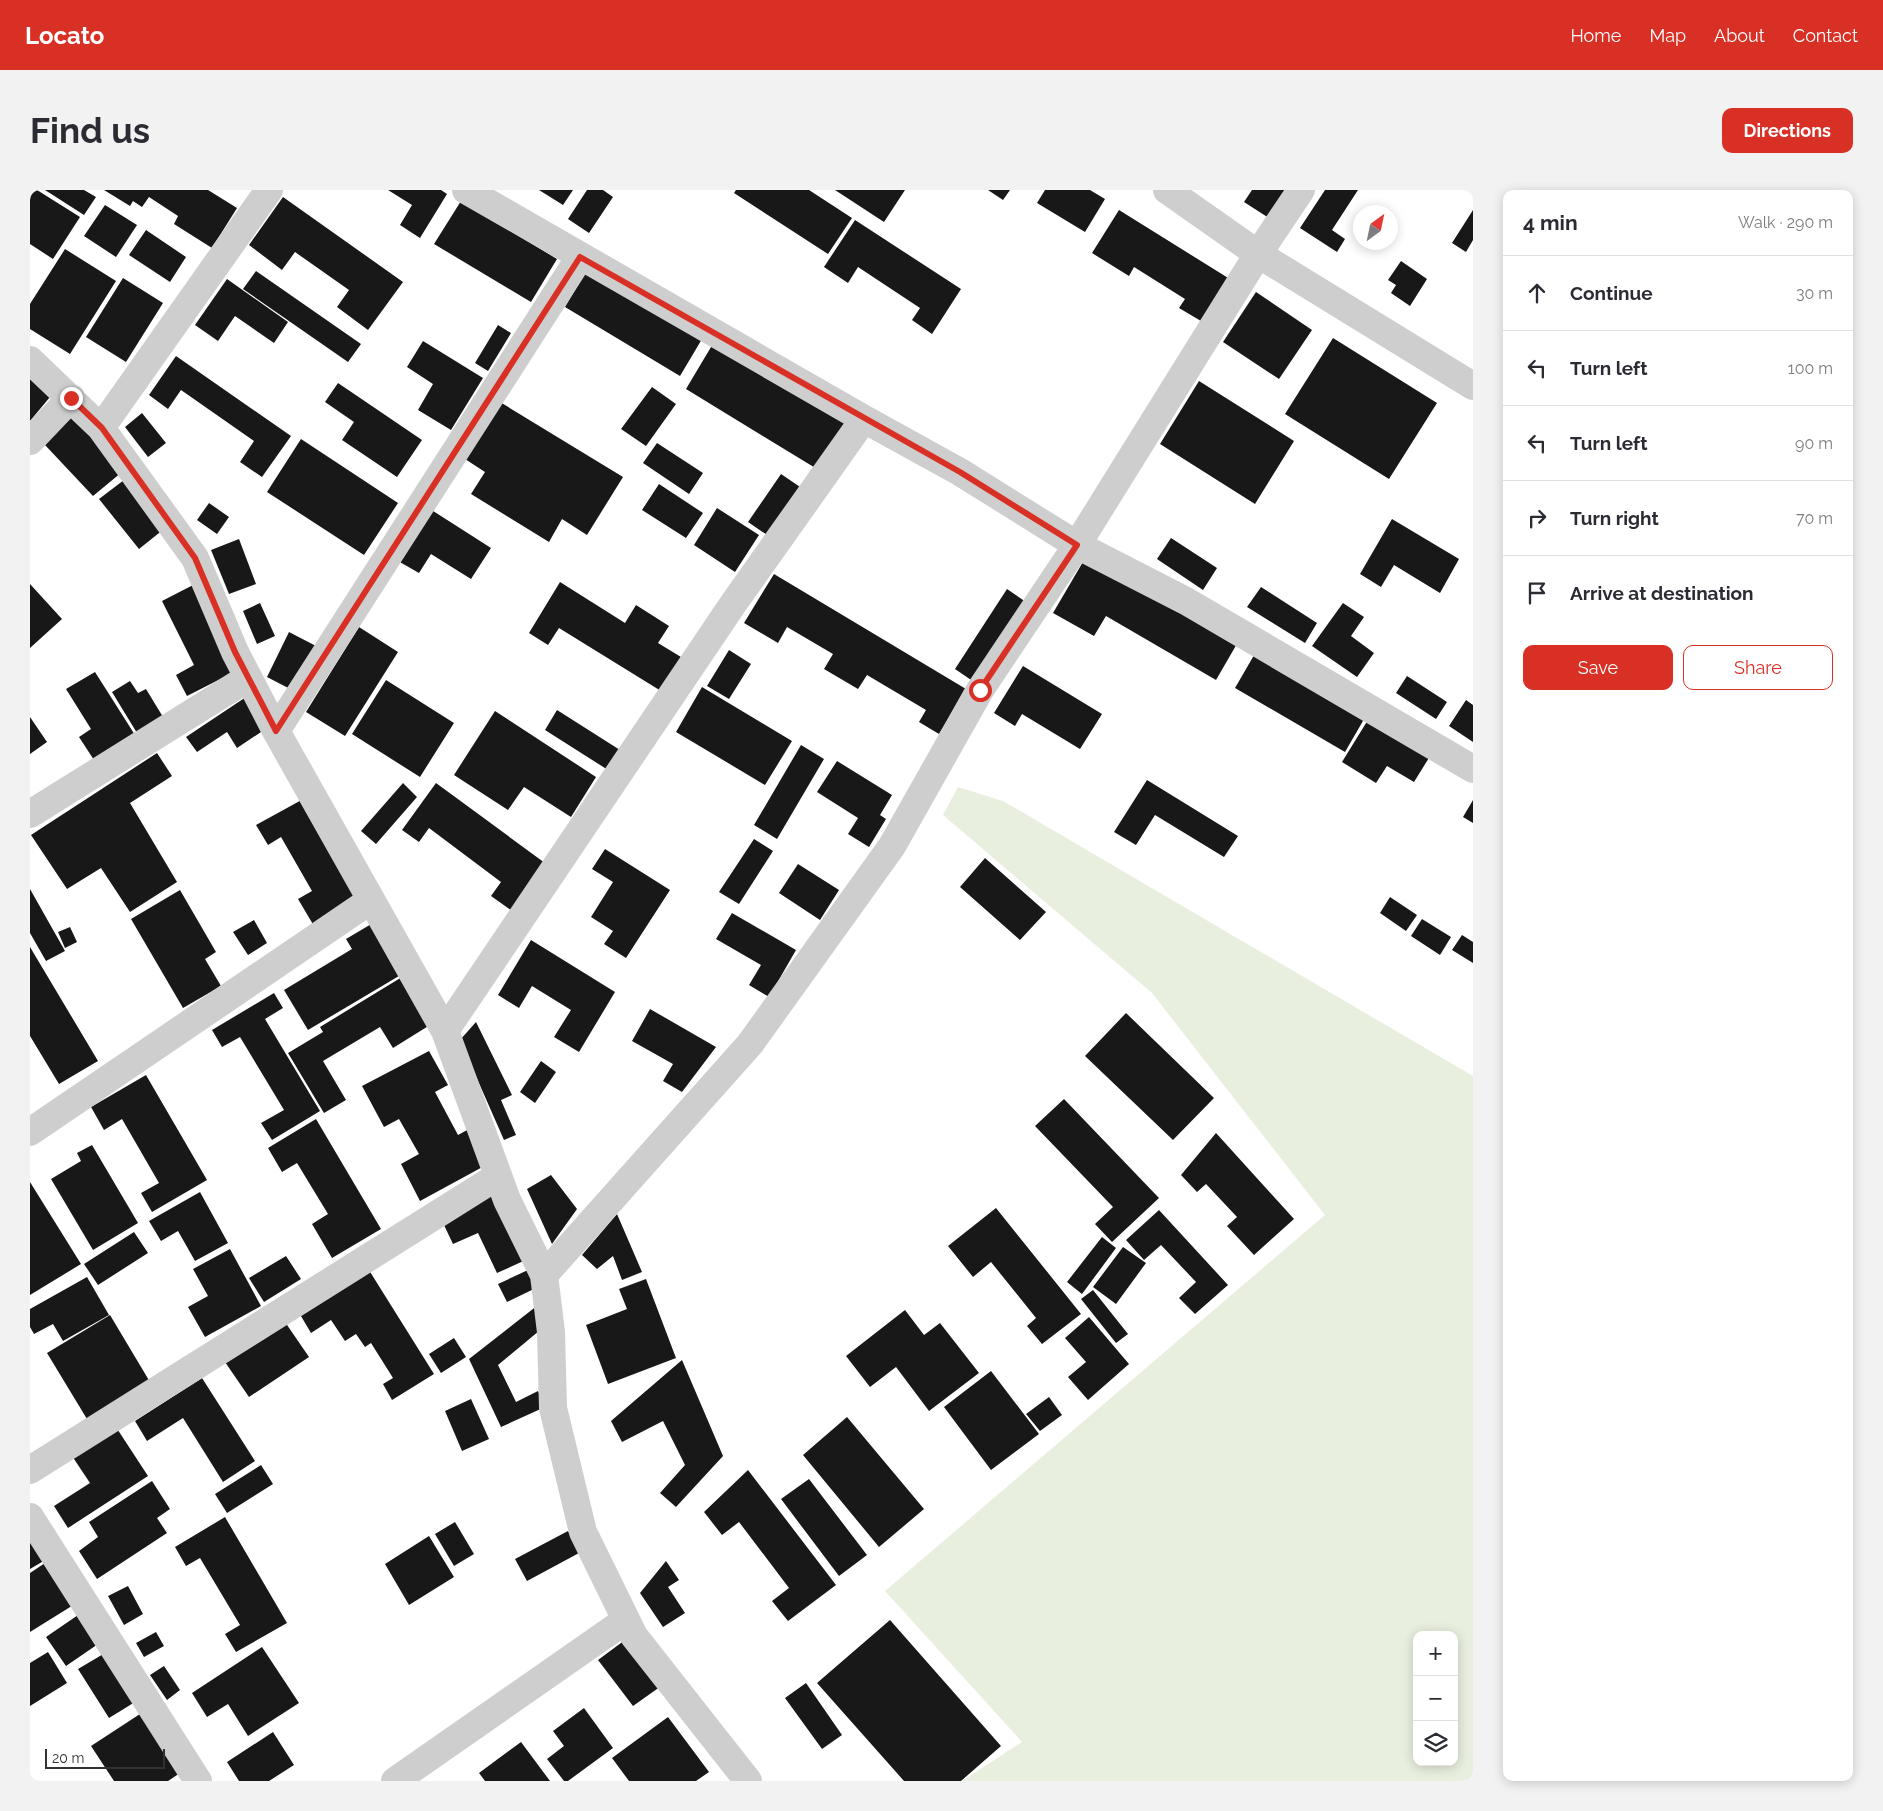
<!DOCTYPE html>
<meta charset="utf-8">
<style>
:root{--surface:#fff;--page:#f2f2f3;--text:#2b2b33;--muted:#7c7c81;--line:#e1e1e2;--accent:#d93025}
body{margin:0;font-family:Raleway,sans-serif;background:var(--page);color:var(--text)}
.controls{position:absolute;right:15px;bottom:15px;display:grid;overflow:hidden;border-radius:10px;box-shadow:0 2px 12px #0003}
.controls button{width:45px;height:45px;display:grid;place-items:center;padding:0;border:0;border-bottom:1px solid var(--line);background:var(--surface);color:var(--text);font:25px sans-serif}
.compass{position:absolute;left:1323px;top:15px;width:45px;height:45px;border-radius:50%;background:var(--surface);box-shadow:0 2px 12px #0003;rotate:33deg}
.scale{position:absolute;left:15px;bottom:12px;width:120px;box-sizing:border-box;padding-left:5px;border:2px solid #313131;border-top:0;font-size:14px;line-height:18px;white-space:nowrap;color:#313131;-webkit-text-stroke:4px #fff;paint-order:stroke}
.stop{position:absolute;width:15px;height:15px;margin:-11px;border:4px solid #d93025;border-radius:50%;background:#fff}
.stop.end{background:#d93025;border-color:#fff;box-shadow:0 1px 5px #0008}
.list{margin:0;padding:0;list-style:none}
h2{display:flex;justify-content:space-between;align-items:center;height:65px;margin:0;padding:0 20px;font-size:21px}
h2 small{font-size:16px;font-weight:400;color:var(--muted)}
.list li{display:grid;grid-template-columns:32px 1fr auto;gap:15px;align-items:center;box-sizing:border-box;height:75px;padding:0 20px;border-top:1px solid var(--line)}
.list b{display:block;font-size:19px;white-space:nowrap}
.list em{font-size:16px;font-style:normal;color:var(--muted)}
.actions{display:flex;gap:10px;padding:15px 20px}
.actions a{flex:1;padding:11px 0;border:1px solid var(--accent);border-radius:10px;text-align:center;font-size:18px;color:var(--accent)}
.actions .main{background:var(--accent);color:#fff}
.icon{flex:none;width:28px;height:28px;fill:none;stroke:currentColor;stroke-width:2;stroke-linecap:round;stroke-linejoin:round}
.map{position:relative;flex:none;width:1443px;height:1591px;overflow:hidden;border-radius:10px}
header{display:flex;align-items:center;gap:30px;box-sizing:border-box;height:70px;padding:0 25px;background:var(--accent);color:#fff}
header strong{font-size:24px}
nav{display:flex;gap:28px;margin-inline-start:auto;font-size:18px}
.intro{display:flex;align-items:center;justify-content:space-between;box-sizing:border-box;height:120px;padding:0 30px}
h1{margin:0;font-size:35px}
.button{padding:12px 22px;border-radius:10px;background:var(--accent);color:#fff;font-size:18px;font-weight:700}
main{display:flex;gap:30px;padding:0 30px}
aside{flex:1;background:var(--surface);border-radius:10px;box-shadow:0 2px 12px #0003}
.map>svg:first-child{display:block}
</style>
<header>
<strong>Locato</strong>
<nav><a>Home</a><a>Map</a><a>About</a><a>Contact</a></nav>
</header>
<div class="intro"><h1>Find us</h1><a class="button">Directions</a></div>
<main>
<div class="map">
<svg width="1443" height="1591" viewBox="0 0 1443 1591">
<rect width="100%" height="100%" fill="#fff"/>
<path fill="#e9efdf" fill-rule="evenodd" d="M 928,597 L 973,611 L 1443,886 L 1443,1591 L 932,1591 L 992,1552 L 855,1401 L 1295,1025 L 1122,803 L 913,625 ZM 1387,1445 L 1424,1445 L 1424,1572 L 1387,1572 Z"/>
<path fill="#181818" d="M 0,0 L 7,0 L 50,27 L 23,69 L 0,54 Z
M 15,0 L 54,0 L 66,7 L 54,25 Z
M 74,0 L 178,0 L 207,18 L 182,58 L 144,34 L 148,26 L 119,7 L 112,17 L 103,11 L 100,16 Z
M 358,0 L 411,0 L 417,4 L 390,48 L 370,35 L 382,15 Z
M 509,0 L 543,0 L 533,15 Z
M 557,0 L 573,0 L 583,7 L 559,43 L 538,29 Z
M 706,0 L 779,0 L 822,28 L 798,64 L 704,3 Z
M 805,0 L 875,0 L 854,32 Z
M 958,0 L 980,0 L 973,10 Z
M 1015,0 L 1060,0 L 1075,9 L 1055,42 L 1007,13 Z
M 1222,0 L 1259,0 L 1242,30 L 1214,12 Z
M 1295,0 L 1328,0 L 1302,40 L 1315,49 L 1307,62 L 1270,38 Z
M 253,7 L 373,92 L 338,140 L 307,117 L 319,100 L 265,62 L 252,80 L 219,55 Z
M 431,11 L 527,69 L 501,112 L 404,54 Z
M 75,15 L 107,35 L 86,67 L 54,46 Z
M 1089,20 L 1203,91 L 1176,134 L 1149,118 L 1155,109 L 1104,77 L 1099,86 L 1062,63 Z
M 1443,20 L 1443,50 L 1436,62 L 1422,53 Z
M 825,30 L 931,99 L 902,144 L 882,130 L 890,118 L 828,77 L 818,93 L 794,77 Z
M 116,40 L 156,67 L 140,92 L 99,65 Z
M 35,59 L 86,91 L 40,164 L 0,139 L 0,114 Z
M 1371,71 L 1397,89 L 1380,116 L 1361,103 L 1366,95 L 1358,90 Z
M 557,80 L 672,149 L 650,186 L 535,117 Z
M 226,81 L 331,154 L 318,172 L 213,99 Z
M 93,88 L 133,113 L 96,172 L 56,147 Z
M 197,89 L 258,132 L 244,153 L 205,126 L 188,151 L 165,135 Z
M 1226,102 L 1282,140 L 1249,189 L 1193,152 Z
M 468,135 L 481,143 L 458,181 L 445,173 Z
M 1303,148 L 1407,213 L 1359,289 L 1255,224 Z
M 393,151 L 453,188 L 421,240 L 388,220 L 403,194 L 377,177 Z
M 684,152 L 816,232 L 787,279 L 656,199 Z
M 146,166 L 261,246 L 232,287 L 210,272 L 224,251 L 151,200 L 138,219 L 119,205 Z
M 0,180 L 25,201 L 0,231 Z
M 1169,191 L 1264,251 L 1225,314 L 1130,254 Z
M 308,193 L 392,250 L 367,287 L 312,250 L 324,232 L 295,212 Z
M 622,197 L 646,214 L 616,256 L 591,239 Z
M 470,212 L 593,287 L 557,345 L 532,329 L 519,352 L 441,304 L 455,282 L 435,269 Z
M 41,222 L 92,282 L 63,306 L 15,255 Z
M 112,223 L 136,253 L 118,267 L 95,237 Z
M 271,249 L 368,313 L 334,365 L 237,302 Z
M 627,253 L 673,283 L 659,304 L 613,273 Z
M 751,284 L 776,301 L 743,349 L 718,332 Z
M 94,290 L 134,339 L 109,359 L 69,309 Z
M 629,294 L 673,323 L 656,348 L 612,320 Z
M 179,313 L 199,327 L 187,344 L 167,330 Z
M 687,318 L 729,345 L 705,382 L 664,355 Z
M 400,319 L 461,358 L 441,389 L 401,364 L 389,383 L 368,371 Z
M 1362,329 L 1429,369 L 1410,403 L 1364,375 L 1351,397 L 1330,384 Z
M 1141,348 L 1187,378 L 1173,400 L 1127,369 Z
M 209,349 L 226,394 L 199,404 L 181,360 Z
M 1057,365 L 1208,452 L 1186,490 L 1076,426 L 1064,446 L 1023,423 Z
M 744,384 L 936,499 L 909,544 L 889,532 L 896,520 L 837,485 L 828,499 L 794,479 L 803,464 L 757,437 L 748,453 L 714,433 Z
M 530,392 L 595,433 L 606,415 L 639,436 L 628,453 L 651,467 L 631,501 L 529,438 L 518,455 L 499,443 Z
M 0,394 L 32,429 L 0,458 Z
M 165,394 L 208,480 L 157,506 L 146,485 L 164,475 L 132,411 Z
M 1231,397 L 1287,433 L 1275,453 L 1217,417 Z
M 977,399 L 996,412 L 944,492 L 925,479 Z
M 230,413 L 245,446 L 227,454 L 213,421 Z
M 1313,413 L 1334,427 L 1321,446 L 1344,463 L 1327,487 L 1282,456 Z
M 329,437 L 368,462 L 315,546 L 276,522 Z
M 259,442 L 286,456 L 264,501 L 237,487 Z
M 699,460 L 721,474 L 699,509 L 677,496 Z
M 1227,460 L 1337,524 L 1315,562 L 1205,498 Z
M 993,476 L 1072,524 L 1050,559 L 992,524 L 985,536 L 964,523 Z
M 65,482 L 105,545 L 64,570 L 49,547 L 61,539 L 36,499 Z
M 1377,486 L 1417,512 L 1406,529 L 1366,503 Z
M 356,490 L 424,533 L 390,587 L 322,544 Z
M 100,491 L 108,503 L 116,499 L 133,527 L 107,543 L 82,502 Z
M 672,497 L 762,551 L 735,595 L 646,542 Z
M 216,507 L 237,538 L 207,558 L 197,542 L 167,562 L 156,547 Z
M 1436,510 L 1443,515 L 1443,552 L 1419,536 Z
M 527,520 L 590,560 L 578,580 L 515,540 Z
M 465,521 L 566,587 L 541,627 L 494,597 L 478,620 L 424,585 Z
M 1341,525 L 1402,563 L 1384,592 L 1357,576 L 1346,593 L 1312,572 Z
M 0,527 L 17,552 L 0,564 Z
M 771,555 L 794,569 L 747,649 L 724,635 Z
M 127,563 L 142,586 L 100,613 L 147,692 L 100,722 L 71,678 L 37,699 L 1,645 Z
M 807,571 L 862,605 L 850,625 L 856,629 L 839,657 L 818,644 L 828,628 L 787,602 Z
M 1117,590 L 1208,646 L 1194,667 L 1125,625 L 1106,655 L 1084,642 Z
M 373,593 L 387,607 L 346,654 L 331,641 Z
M 406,593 L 519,676 L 485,723 L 461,706 L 471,692 L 399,638 L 389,652 L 372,640 Z
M 277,607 L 334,707 L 284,736 L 268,709 L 282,701 L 251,647 L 238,655 L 226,635 Z
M 1443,610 L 1443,633 L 1433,627 Z
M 724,649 L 743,661 L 709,714 L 689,702 Z
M 575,659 L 640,700 L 596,768 L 574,754 L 583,741 L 561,727 L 583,692 L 562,679 Z
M 955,668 L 1016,722 L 990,750 L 930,697 Z
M 768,674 L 809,700 L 790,730 L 749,703 Z
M 0,699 L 35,761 L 16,771 L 0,743 Z
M 150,700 L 186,762 L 175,769 L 191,796 L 153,818 L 101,729 Z
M 1360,707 L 1387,725 L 1376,741 L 1350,723 Z
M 702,723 L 766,760 L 739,807 L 719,795 L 731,775 L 686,749 Z
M 1392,729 L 1421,747 L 1410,765 L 1381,746 Z
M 224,730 L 237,753 L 218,765 L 203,742 Z
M 343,733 L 374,783 L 278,840 L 254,800 L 322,759 L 316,749 Z
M 40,737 L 47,752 L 35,758 L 28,742 Z
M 1432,745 L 1443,752 L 1443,773 L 1422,760 Z
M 501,750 L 585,802 L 549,862 L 524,847 L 541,820 L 502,796 L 489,818 L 468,805 Z
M 0,757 L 68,871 L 29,894 L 0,846 Z
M 372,787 L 400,835 L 363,858 L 350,837 L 293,871 L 316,910 L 294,923 L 258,863 L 293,842 L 290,837 Z
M 244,803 L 253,818 L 235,829 L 290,921 L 242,950 L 231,933 L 254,920 L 210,847 L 192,857 L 182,840 Z
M 620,819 L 686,857 L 652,902 L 633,891 L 643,874 L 602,851 Z
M 1096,823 L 1184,908 L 1143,950 L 1055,866 Z
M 446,832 L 482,905 L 471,910 L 486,945 L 474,950 L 430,850 Z
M 399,861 L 418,895 L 405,902 L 428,945 L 439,939 L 458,974 L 390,1011 L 371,974 L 389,964 L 369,929 L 354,937 L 332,896 Z
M 511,871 L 526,882 L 505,913 L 490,902 Z
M 116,885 L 177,990 L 122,1022 L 111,1003 L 129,993 L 92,929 L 74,940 L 61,917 Z
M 1034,909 L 1129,1008 L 1082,1052 L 1065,1034 L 1083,1017 L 1005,936 Z
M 286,929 L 351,1039 L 302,1068 L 282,1034 L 298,1024 L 267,973 L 252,982 L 238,958 Z
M 1186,943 L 1264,1029 L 1224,1065 L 1197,1036 L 1207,1027 L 1176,994 L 1167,1002 L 1151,985 Z
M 62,955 L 108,1033 L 63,1060 L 21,989 L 51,971 L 47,963 Z
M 521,985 L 547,1019 L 522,1054 L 497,999 Z
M 0,992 L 51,1074 L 0,1105 Z
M 466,1000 L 498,1069 L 467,1083 L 448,1043 L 423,1054 L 413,1033 Z
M 170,1002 L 198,1053 L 165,1071 L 148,1041 L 131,1051 L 119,1031 Z
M 966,1018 L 1051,1124 L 1012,1154 L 997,1136 L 1006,1128 L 961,1072 L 943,1087 L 918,1056 Z
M 1129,1020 L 1198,1095 L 1165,1124 L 1149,1108 L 1166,1092 L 1131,1055 L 1114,1070 L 1096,1050 Z
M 587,1024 L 612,1082 L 592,1090 L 583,1066 L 567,1079 L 552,1065 Z
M 104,1042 L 118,1063 L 68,1095 L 54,1074 Z
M 1072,1047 L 1086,1058 L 1052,1104 L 1037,1092 Z
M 1093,1057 L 1116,1073 L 1086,1114 L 1063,1097 Z
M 200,1059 L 231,1116 L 175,1147 L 158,1117 L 178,1106 L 163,1079 Z
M 256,1066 L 271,1089 L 234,1112 L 219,1088 Z
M 337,1077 L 404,1184 L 362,1210 L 353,1194 L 363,1188 L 341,1153 L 335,1157 L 326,1144 L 315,1151 L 301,1130 L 281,1143 L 268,1121 Z
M 498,1080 L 506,1098 L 477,1112 L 468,1094 Z
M 57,1087 L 79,1125 L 33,1151 L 23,1134 L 4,1144 L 0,1137 L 0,1119 Z
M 616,1089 L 646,1168 L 578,1194 L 556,1135 L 597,1119 L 589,1099 Z
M 1063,1100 L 1098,1144 L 1086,1153 L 1051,1109 Z
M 508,1115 L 515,1136 L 468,1175 L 486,1212 L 508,1201 L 515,1217 L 471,1237 L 439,1169 Z
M 875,1120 L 894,1145 L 910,1133 L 949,1183 L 899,1221 L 866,1177 L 840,1197 L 816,1166 Z
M 80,1125 L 120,1192 L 57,1229 L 17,1163 Z
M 1059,1127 L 1099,1174 L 1058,1210 L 1038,1187 L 1056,1172 L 1035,1148 Z
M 255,1132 L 279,1167 L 219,1207 L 195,1172 Z
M 424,1148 L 436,1167 L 411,1183 L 399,1164 Z
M 652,1170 L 693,1266 L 646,1317 L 630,1303 L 655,1275 L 633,1231 L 592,1252 L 581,1231 Z
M 961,1181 L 1009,1244 L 961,1280 L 914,1217 Z
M 172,1188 L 225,1271 L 193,1292 L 153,1228 L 117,1251 L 105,1231 Z
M 1019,1207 L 1032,1225 L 1010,1241 L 996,1224 Z
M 441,1209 L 459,1249 L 432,1261 L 415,1221 Z
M 817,1227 L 894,1319 L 849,1357 L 773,1265 Z
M 82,1231 L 118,1286 L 38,1338 L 24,1316 L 60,1293 L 38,1260 Z
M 231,1275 L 243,1294 L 197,1323 L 185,1304 Z
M 718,1280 L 806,1395 L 758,1431 L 742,1411 L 759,1398 L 709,1332 L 692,1345 L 674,1322 Z
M 779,1289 L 837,1365 L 809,1386 L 751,1309 Z
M 122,1291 L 140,1319 L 127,1328 L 137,1343 L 67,1389 L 49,1361 L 68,1347 L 59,1332 Z
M 195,1327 L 257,1433 L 206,1462 L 195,1444 L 210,1435 L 170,1368 L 156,1376 L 145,1357 Z
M 425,1332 L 444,1364 L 424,1376 L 405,1344 Z
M 538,1341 L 549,1363 L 497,1391 L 485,1369 Z
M 399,1346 L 424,1387 L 379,1415 L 355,1374 Z
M 0,1348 L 17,1369 L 0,1379 Z
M 18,1371 L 45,1414 L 0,1442 L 0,1383 Z
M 636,1371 L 649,1390 L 638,1397 L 655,1423 L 633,1437 L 610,1403 Z
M 98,1396 L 113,1424 L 94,1435 L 78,1406 Z
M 51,1423 L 71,1452 L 36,1476 L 16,1447 Z
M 860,1430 L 971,1556 L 931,1591 L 874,1591 L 787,1493 Z
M 126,1442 L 134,1456 L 114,1467 L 106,1453 Z
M 599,1447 L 634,1494 L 603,1516 L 568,1470 Z
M 232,1457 L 269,1513 L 218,1546 L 198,1514 L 177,1527 L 162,1503 Z
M 18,1462 L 37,1493 L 0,1516 L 0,1473 Z
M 75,1463 L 105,1512 L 79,1528 L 48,1479 Z
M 134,1476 L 150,1500 L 137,1510 L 120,1485 Z
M 776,1493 L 812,1545 L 792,1559 L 755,1508 Z
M 554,1518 L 583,1558 L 538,1591 L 534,1591 L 517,1569 L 534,1556 L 523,1541 Z
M 110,1524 L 150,1583 L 138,1591 L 84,1591 L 61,1556 Z
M 638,1527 L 679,1582 L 666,1591 L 599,1591 L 582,1568 Z
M 243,1542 L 264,1575 L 239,1591 L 209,1591 L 197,1572 Z
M 491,1552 L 520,1591 L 455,1591 L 449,1583 Z"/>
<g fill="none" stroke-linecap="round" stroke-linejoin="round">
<path stroke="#cecece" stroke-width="28" d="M 436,0 L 834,229 L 930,282 L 1047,355 L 1156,411 L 1443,579
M 1137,0 L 1228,64 L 1443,196
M 0,170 L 71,238 L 165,368 L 205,462 L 246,541 L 415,841 L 477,1010 L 514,1085 L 521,1142 L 523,1218 L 553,1342 L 604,1446 L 718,1591
M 71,238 L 239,0
M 0,251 L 41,208
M 246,541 L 550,67
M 0,624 L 218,488
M 415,841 L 703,414 L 834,229
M 0,942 L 341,710
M 514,1085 L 720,854 L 862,656 L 950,500 L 1047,355 L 1228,64 L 1271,0
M 0,1280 L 468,986
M 0,1327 L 168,1591
M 365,1591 L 596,1430"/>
</g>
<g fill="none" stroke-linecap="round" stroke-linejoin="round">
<path stroke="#d93025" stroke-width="6" d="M 41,208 L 72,238 L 165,368 L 205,462 L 246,541 L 550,67 L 930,282 L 1047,355 L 950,500"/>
</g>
</svg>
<div class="controls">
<button>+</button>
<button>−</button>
<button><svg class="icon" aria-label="layers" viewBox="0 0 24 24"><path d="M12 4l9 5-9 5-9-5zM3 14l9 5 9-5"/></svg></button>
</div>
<svg class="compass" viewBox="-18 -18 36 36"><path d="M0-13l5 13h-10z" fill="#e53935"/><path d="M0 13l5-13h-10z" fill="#7c7c81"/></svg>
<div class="scale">20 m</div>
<div class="stop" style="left:950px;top:500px"></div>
<div class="stop end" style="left:41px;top:208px"></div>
</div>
<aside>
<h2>4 min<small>Walk · 290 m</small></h2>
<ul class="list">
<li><svg class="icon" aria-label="ahead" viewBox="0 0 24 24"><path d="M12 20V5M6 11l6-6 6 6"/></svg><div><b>Continue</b></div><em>30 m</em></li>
<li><svg class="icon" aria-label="left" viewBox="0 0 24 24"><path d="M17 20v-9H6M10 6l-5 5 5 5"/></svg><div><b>Turn left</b></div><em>100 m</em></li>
<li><svg class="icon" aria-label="left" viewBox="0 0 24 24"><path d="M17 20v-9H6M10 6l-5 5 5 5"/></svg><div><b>Turn left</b></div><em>90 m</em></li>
<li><svg class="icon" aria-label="right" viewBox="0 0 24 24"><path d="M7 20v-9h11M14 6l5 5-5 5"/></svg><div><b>Turn right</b></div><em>70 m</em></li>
<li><svg class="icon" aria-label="arrive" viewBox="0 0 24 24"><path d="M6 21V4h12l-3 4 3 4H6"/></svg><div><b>Arrive at destination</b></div></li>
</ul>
<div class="actions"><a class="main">Save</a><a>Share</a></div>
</aside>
</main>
